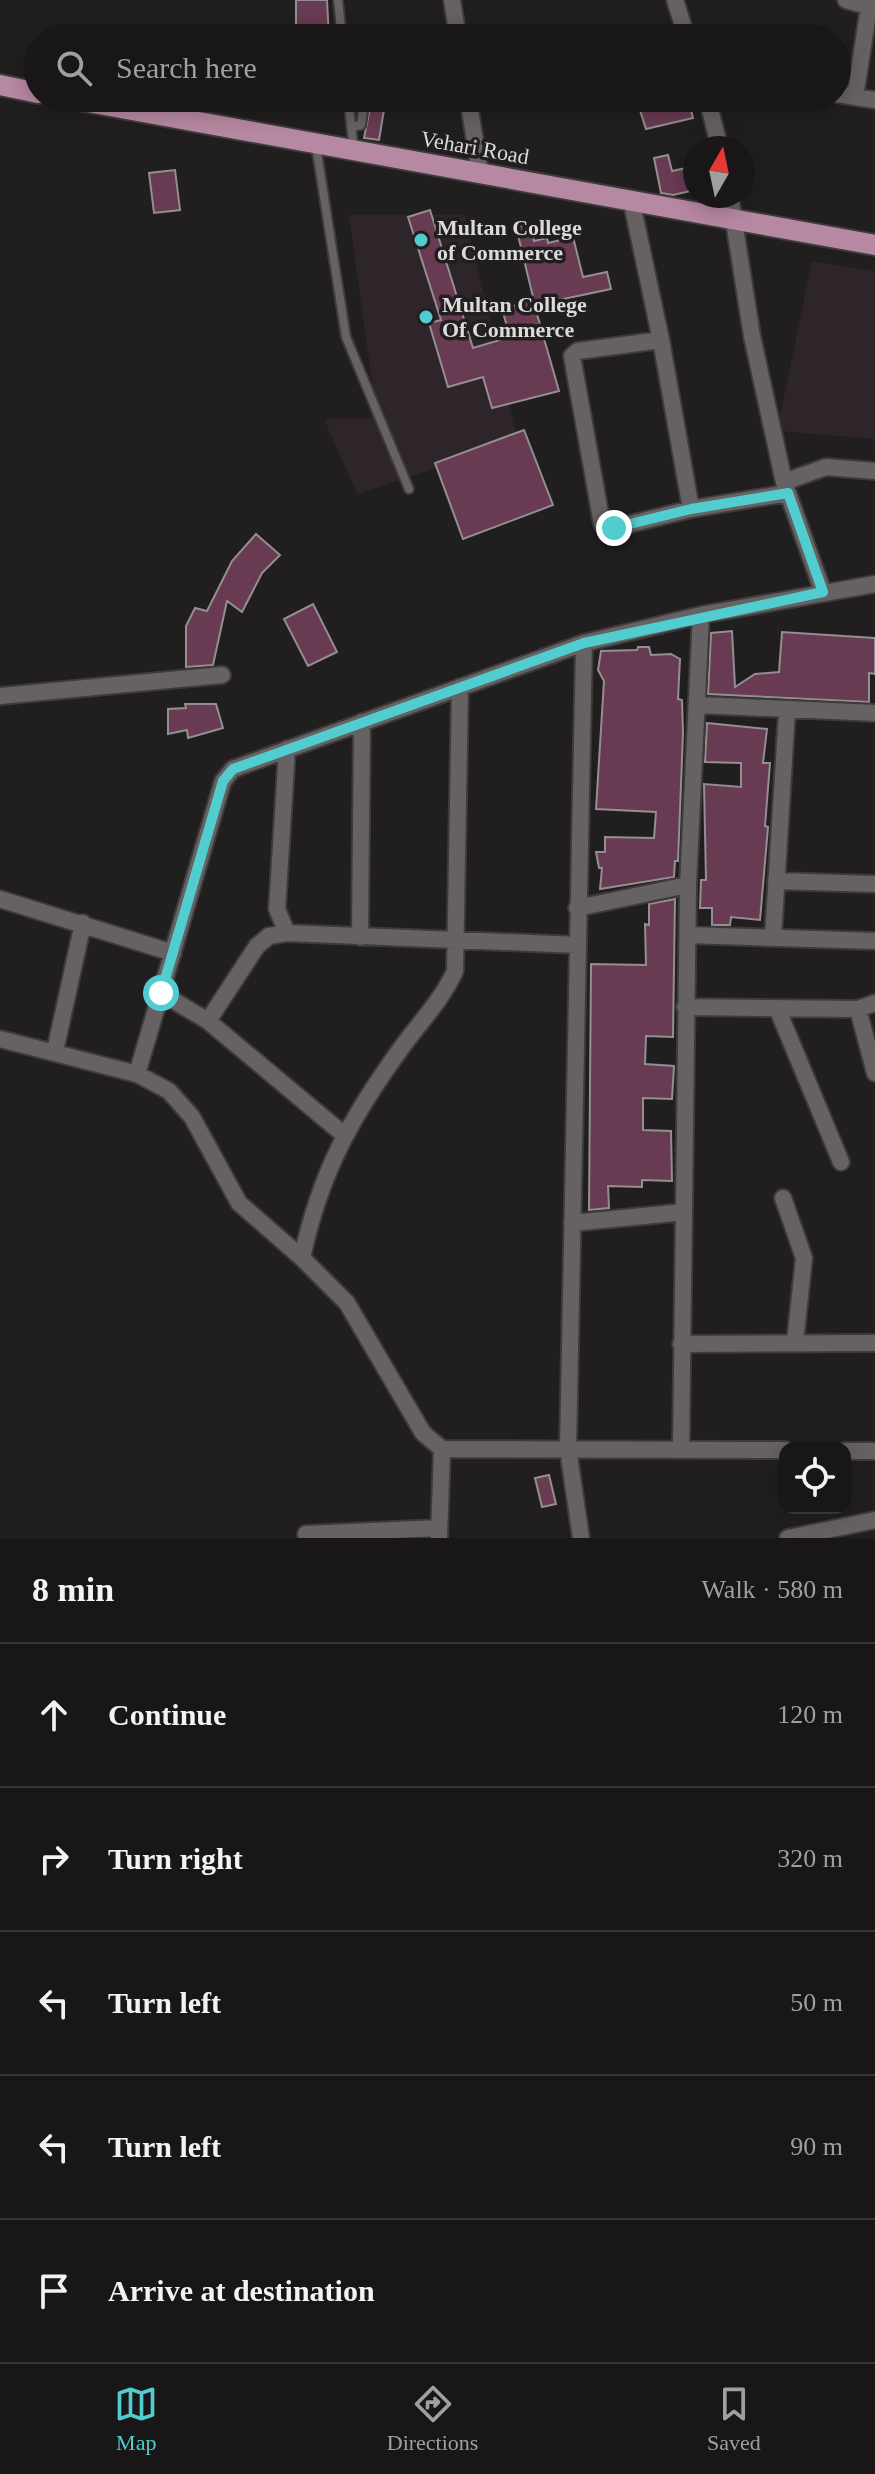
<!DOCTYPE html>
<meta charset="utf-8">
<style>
:root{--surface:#191617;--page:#221f20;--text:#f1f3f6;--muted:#9f9fa1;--line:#373536;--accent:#52cdcf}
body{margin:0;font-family:Georgia,serif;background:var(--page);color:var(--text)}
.controls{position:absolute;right:24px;bottom:24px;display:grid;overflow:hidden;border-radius:16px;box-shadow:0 4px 20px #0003}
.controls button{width:72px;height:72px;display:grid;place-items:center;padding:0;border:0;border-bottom:2px solid var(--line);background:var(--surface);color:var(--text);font:40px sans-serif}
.compass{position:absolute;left:683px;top:136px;width:72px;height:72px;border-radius:50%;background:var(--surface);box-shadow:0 4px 20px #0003;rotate:9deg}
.stop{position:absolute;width:24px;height:24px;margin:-18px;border:6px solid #52cdcf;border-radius:50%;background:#fff}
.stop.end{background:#52cdcf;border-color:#fff;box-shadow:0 2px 8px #0008}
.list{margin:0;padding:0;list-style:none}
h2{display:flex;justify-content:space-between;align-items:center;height:104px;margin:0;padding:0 32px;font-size:34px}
h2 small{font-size:26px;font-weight:400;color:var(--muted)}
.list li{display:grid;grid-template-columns:52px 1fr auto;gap:24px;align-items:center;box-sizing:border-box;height:144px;padding:0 32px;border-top:2px solid var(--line)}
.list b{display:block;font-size:30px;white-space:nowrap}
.list em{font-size:26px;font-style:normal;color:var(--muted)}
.icon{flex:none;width:44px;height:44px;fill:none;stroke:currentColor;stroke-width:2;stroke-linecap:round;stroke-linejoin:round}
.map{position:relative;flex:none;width:875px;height:1538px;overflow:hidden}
.search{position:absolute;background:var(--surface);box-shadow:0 4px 20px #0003;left:24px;right:24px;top:24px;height:88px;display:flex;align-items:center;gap:20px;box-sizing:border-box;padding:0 28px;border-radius:44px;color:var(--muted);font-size:30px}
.sheet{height:824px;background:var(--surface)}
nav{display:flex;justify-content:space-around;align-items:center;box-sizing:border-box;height:112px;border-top:2px solid var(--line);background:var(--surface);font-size:22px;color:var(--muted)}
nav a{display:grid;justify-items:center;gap:4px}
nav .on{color:var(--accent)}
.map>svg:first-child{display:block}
</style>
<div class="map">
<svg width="875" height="1538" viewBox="0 0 875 1538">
<rect width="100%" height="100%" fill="#211e1f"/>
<path fill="#2e252a" d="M 349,215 L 465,215 L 518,441 L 357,494 L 324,419 L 377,418 Z
M 812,261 L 875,271 L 875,439 L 777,431 Z"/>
<path fill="#683b53" stroke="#938f91" stroke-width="2" d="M 296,0 L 327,0 L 329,38 L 296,38 Z
M 372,98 L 386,98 L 379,140 L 364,138 Z
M 636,98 L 688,98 L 693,118 L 646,129 Z
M 668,155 L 672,171 L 695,166 L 695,190 L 673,195 L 661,193 L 654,158 Z
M 175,170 L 180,210 L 154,213 L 149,173 Z
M 430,210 L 473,348 L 510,337 L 502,309 L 533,300 L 559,391 L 492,408 L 483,377 L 448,387 L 429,323 L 441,320 L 408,217 Z
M 531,224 L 534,241 L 547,238 L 548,243 L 573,237 L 583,277 L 607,272 L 611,289 L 535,305 L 516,227 Z
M 524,430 L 553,505 L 463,539 L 435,463 Z
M 256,534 L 280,555 L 262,573 L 242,612 L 227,601 L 213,665 L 186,667 L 186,626 L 195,608 L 207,611 L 232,561 Z
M 313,604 L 337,652 L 308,666 L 284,619 Z
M 732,631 L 735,687 L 755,674 L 779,672 L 782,632 L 875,638 L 875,674 L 869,673 L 869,702 L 708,694 L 711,633 Z
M 638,647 L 649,647 L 651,655 L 671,654 L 680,659 L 678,699 L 682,700 L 683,733 L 678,861 L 675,861 L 674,877 L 600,889 L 602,868 L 599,868 L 596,852 L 605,852 L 605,837 L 654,838 L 656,812 L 596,809 L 604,681 L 598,670 L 601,651 L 637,650 Z
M 185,704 L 216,704 L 223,728 L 188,738 L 187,730 L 168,734 L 168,709 L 186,708 Z
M 707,723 L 767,729 L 763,763 L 770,763 L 765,826 L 768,827 L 760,920 L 731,917 L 730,925 L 712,925 L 712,908 L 700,908 L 701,880 L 706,880 L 704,784 L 741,787 L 741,763 L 705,762 Z
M 675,899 L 673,1037 L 646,1036 L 645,1064 L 674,1066 L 672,1099 L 643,1098 L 643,1130 L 671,1131 L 672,1181 L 642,1180 L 642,1187 L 608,1186 L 609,1208 L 589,1210 L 591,964 L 646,965 L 645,924 L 649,925 L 649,904 Z
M 549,1475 L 556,1504 L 542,1507 L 535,1478 Z"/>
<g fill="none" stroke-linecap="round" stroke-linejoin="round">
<defs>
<path id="lane" d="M 338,0 L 342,38
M 348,98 L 354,151
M 351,127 L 361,125 L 365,98
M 316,146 L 346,337 L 409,489"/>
<path id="street" d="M 452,0 L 458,38
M 675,0 L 687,38
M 846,0 L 875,8
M 837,94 L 875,100
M 855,97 L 870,0
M 468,98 L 480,172
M 707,98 L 720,148
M 730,196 L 752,336 L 784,482 L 823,592
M 631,199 L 661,340 L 691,509
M 661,340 L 578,351 L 572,356 L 602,524 L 606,528 L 614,528 L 691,509 L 788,493
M 784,482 L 826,467 L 875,471
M 0,696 L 222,675
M 699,705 L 875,713
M 776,881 L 875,884
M 0,899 L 173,953
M 577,908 L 688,885
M 287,933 L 277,909 L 287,749
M 688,935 L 875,941
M 360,937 L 362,722
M 773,937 L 787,711
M 161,993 L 208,1021 L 343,1134
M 685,1007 L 858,1009 L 875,1003
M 777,1008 L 841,1162
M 858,1009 L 875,1073
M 208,1021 L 257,946 L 269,936 L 287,933 L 578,945
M 0,1039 L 137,1074 L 169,1091 L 192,1117 L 239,1203 L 302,1258 L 347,1303 L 423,1433 L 442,1449 L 785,1450
M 55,1051 L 83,923
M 137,1074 L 223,781 L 233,769 L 584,643 L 701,615 L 875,584
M 783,1198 L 804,1258 L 795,1342
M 572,1223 L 684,1212
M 302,1258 C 320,1173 351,1117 402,1047 C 420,1022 442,1000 455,971 L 460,687
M 681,1344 L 875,1343
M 681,1450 L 688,885 L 701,615
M 845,1451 L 875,1451
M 306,1534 L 439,1528
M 439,1538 L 442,1449
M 581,1538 L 568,1449 L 584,643
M 788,1538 L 875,1520"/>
<path id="primary" d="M 0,85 L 38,93
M 66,98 L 875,245"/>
</defs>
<use href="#lane" stroke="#3d3a3b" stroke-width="12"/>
<use href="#street" stroke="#3d3a3b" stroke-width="20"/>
<use href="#primary" stroke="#3d3a3b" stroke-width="24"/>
<use href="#lane" stroke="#666264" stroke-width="8"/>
<use href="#street" stroke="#666264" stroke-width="16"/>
<use href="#primary" stroke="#b788a1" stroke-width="20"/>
</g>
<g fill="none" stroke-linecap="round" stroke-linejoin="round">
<path stroke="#52cdcf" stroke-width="10" d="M 161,993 L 223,781 L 233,769 L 584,643 L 823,592 L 788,493 L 691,509 L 614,528"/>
</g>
<g fill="#52cdcf" stroke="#211e1f" stroke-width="3">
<circle cx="421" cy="240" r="8"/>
<circle cx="426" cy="317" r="8"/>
</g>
<g text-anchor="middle" stroke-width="7" stroke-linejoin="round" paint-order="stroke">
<g font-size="22" fill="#dcdadb" stroke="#211e1f">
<text transform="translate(475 147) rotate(10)" y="8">Vehari Road</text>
</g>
<g font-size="22" font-weight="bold" fill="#dcdadb" stroke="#211e1f" text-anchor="start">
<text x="437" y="235">Multan College<tspan x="437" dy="25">of Commerce</tspan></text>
<text x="442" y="312">Multan College<tspan x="442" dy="25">Of Commerce</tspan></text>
</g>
</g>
</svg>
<div class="controls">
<button><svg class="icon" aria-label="locate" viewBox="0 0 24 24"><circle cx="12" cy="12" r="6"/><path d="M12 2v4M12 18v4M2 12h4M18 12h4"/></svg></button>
</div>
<svg class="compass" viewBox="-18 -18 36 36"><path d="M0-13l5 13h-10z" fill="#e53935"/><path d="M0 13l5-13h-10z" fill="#9f9fa1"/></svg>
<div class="stop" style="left:161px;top:993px"></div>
<div class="stop end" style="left:614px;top:528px"></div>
<div class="search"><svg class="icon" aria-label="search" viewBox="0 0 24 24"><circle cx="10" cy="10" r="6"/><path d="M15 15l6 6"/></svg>Search here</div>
</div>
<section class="sheet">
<h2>8 min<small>Walk · 580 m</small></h2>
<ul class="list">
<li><svg class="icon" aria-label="ahead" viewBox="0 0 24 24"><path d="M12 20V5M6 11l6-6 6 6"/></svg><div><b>Continue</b></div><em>120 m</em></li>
<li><svg class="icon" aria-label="right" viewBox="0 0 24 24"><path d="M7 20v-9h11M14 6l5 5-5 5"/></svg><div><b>Turn right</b></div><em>320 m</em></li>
<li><svg class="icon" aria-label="left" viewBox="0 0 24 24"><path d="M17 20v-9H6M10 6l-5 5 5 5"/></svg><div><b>Turn left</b></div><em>50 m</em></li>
<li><svg class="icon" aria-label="left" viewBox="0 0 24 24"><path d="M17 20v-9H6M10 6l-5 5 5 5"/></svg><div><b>Turn left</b></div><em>90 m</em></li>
<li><svg class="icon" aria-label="arrive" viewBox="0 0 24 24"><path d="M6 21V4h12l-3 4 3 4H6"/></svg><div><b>Arrive at destination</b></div></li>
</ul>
</section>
<nav>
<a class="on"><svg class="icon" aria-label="map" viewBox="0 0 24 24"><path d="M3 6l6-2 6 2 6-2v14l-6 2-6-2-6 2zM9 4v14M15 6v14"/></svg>Map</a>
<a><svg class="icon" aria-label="directions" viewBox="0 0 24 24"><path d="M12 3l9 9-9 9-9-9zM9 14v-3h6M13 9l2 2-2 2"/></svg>Directions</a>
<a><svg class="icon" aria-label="saved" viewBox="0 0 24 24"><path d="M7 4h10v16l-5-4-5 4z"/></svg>Saved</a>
</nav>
